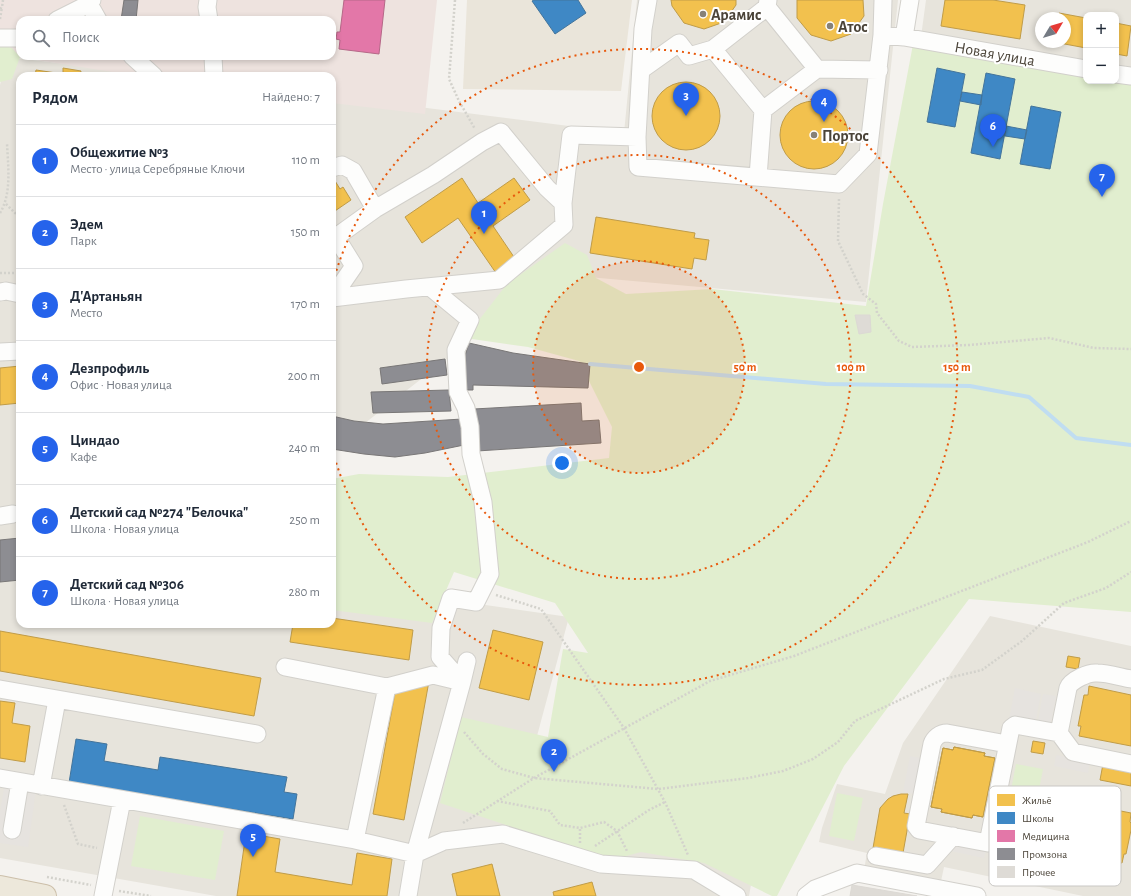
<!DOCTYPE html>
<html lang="ru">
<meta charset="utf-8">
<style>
:root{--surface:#fff;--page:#f6f6f7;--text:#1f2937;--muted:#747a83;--line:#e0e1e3;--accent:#2563eb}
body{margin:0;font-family:"Alegreya Sans",sans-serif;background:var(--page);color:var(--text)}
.controls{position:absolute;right:12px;top:12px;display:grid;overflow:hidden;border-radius:8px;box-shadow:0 2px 6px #0003}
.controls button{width:36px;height:36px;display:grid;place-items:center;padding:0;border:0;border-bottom:1px solid var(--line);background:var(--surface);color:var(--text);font:20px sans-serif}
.compass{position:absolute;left:1035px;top:12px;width:36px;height:36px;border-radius:50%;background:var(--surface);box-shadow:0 2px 6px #0003;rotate:52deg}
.you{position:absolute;left:562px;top:463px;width:14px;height:14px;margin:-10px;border:3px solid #fff;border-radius:50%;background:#1a73e8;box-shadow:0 0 0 6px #1a73e833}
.badge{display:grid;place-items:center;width:26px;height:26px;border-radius:50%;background:var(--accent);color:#fff;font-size:13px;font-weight:700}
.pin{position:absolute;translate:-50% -33px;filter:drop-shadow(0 1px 2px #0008)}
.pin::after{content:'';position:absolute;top:21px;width:14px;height:12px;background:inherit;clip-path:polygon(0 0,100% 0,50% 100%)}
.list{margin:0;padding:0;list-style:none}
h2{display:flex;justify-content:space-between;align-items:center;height:52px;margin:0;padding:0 16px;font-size:17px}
h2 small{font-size:13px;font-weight:400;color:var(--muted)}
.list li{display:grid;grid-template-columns:26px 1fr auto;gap:12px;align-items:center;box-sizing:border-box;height:72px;padding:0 16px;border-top:1px solid var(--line)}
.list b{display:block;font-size:15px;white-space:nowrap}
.list p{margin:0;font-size:13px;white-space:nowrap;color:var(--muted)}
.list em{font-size:13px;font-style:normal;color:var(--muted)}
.icon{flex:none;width:22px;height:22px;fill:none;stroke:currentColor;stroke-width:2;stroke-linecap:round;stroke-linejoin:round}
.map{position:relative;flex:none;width:1131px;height:896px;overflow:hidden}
.search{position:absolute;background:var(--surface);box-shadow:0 2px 6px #0003;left:16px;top:16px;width:320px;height:44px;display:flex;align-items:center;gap:10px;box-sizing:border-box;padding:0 14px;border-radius:12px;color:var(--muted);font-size:15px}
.panel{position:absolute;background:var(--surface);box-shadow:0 2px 6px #0003;left:16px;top:72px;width:320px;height:556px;border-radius:12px}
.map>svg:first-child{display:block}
</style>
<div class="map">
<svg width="1131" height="896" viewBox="0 0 1131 896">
<rect width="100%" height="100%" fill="#f4f2ee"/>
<path fill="#e7e4dc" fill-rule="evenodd" d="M 637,0 L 898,0 L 866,302 L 555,274 L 332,449 L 332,96 L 624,133 Z
M 926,0 L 1131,0 L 1131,76 L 1116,73 L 1116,15 L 1086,15 L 1086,69 L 920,44 ZM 1041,18 L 1065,18 L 1065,42 L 1041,42 Z
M 7,57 L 169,76 L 20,76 L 20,624 L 332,624 L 332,583 L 569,617 L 537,736 L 757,851 L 749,896 L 216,896 L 0,858 L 0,85 Z
M 990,616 L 1131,646 L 1131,896 L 1083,896 L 944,867 L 940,886 L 864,870 L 867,853 L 819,842 L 822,828 L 837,784 L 885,794 L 903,743 Z"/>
<path fill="#eae5da" d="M 467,0 L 632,0 L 621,91 L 463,89 Z"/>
<path fill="#eee3df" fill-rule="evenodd" d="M 0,0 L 437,0 L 425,114 L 332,103 L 332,76 L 138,76 L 5,55 L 0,74 ZM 20,20 L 332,20 L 332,56 L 20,56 Z"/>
<path fill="#e1eecf" d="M 914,39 L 1086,74 L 1086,81 L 1116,81 L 1131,83 L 1131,612 L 969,599 L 844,766 L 777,896 L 772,896 L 704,863 L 641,852 L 611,860 L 440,803 L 461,717 L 548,737 L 563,649 L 588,653 L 555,603 L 454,572 L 432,623 L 332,610 L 332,479 L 359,474 L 448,477 L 609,458 L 612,427 L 579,361 L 528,347 L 465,338 L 507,284 L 565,243 L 587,255 L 596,278 L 626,294 L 712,289 L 866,306 L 883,204 Z
M 0,44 L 12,48 L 20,57 L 12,79 L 0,82 Z
M 1016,764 L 1043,769 L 1023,873 L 996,868 Z
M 837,793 L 863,798 L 854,841 L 829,836 Z
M 140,816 L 224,831 L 215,880 L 131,866 Z"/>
<path fill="#e6e3df" d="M 1015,688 L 1041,694 L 1035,725 L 1009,720 Z
M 1043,694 L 1056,696 L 1050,728 L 1037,725 Z
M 1056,755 L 1090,761 L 1088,773 L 1054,766 Z
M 910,756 L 921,758 L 914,794 L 903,792 Z
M 5,783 L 36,789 L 28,847 L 0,843 L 0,811 Z
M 952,840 L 987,847 L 984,858 L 950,851 Z"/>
<path fill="#f2c14e" stroke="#c09c48" d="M 671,0 L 736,0 L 736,5 L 724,22 L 704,29 L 684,23 L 672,6 Z
M 797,0 L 863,0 L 864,16 L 851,34 L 831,41 L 811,35 L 797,18 Z
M 945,0 L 993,0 L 1025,5 L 1020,39 L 941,26 Z
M 1059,13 L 1086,18 L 1086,48 L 1054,42 L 1065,42 L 1065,18 L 1058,18 Z
M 1116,23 L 1131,26 L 1127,56 L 1116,54 Z
M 63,68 L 81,71 L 80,76 L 35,76 L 36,70 L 63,74 Z
M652 116a34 34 0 1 1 68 0a34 34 0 1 1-68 0Z
M780 135a34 34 0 1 1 68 0a34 34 0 1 1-68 0Z
M 332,176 L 340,189 L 343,187 L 351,200 L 332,213 Z
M 462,178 L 478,203 L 514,178 L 530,200 L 493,226 L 516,260 L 496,273 L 458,218 L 422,243 L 405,217 Z
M 596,217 L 695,233 L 694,238 L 709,240 L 706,260 L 694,258 L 692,269 L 590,253 Z
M 20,366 L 20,403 L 0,405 L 0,368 Z
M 332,618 L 413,630 L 409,660 L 290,642 L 293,624 L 332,624 Z
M 493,630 L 543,642 L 529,700 L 479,688 Z
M 0,631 L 261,678 L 254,716 L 0,671 Z
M 1068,656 L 1080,658 L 1078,669 L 1066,667 Z
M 398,676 L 429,681 L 404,820 L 373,814 Z
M 1089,686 L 1131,695 L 1131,746 L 1079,736 L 1081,726 L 1078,726 L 1084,695 L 1088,695 Z
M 0,701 L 15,703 L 12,723 L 30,726 L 25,762 L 0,758 Z
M 1033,741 L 1045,743 L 1043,754 L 1031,752 Z
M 954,747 L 985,753 L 984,756 L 995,758 L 983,817 L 973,815 L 972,818 L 941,812 L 942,809 L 931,807 L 943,748 L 953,750 Z
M 954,747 L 985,753 L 984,756 L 995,758 L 983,817 L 973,815 L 972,818 L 941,812 L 942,809 L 931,807 L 943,748 L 953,750 Z
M 1103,764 L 1131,770 L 1131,786 L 1100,780 Z
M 901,794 L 908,794 L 904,813 L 910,814 L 903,853 L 873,848 L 880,808 L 888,799 L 893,796 Z
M 1070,801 L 1131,813 L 1130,822 L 1131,823 L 1131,830 L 1126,854 L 1124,854 L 1122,863 L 1060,850 L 1062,841 L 1059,840 L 1065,809 L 1068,810 Z
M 246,833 L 280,839 L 275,872 L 352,885 L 357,853 L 392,859 L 387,896 L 237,896 Z
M 492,864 L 500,896 L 457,896 L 452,874 Z
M 592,882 L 596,896 L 554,896 L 553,892 Z"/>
<path fill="#3f88c5" stroke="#43749b" d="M 534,0 L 578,0 L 586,13 L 555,34 L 532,1 Z
M 937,68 L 965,74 L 955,127 L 927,122 Z
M 986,73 L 1015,79 L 1000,159 L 971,153 Z
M 962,92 L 982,95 L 981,105 L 960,101 Z
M 1031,106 L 1061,112 L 1050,169 L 1020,164 Z
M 1006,126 L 1027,130 L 1025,139 L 1005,136 Z
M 76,739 L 107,744 L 104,761 L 158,770 L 160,757 L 287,777 L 284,792 L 297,794 L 293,819 L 69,783 Z"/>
<path fill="#e377a8" stroke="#b56887" d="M 344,0 L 385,0 L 379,54 L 339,49 L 340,40 L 336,39 L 337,32 L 340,32 Z"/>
<path fill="#8d8d92" stroke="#797777" d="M 124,0 L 138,0 L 136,20 L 121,20 Z
M 469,343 L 513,353 L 590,364 L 588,388 L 473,385 L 473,390 L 462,390 L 462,365 Z
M 445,359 L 447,375 L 382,384 L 380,368 Z
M 449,390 L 451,411 L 373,413 L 371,392 Z
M 581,403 L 582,421 L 599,420 L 601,443 L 477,451 L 474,409 Z
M 332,416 L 354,421 L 383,424 L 462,419 L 464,445 L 425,453 L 395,457 L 364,454 L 332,449 Z
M 20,538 L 20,580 L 0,582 L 0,540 Z"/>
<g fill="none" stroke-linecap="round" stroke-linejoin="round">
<path stroke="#c0ddf1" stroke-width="4" d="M 590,364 L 826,384 L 970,386 L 1029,397 L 1076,438 L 1131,445"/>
</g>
<path fill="#dedbd6" stroke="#dcd9d4" d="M 855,315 L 870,315 L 871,332 L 859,334 Z
M 852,885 L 917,896 L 850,896 Z"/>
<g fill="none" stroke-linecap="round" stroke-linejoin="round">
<defs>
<path id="minor" d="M 208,0 L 207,7 L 209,20
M 89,4 L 98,20
M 767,7 L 817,69 L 879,70
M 57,20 L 89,4 L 92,0
M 882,35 L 904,37 L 1086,69
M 904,37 L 910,0
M 0,38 L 20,38
M 713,49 L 767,7 L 768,0
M 132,56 L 154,76
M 213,56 L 214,76
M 641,70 L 679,43 L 689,56 L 713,49 L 763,110
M 1116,74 L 1131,76
M 637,137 L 643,29 L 648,0
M 332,168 L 342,165 L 353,171 L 375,209
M 758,177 L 763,110 L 817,69
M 430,287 L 470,320 L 456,350 L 458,392 L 466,408 L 470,427 L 471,454 L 483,502 L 490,574 L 476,602 L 451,598 L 441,628 L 440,657 L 462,682
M 0,292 L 6,291 L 20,294
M 332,298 L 406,289 L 499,280 L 564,225 L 563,203 L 571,135 L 637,137 L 638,167 L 839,184 L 868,154 L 882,35 L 883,0
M 332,298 L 354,266 L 336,237 L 375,209 L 433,175 L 482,142 L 501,132 L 547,188 L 563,203
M 0,352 L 20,351
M 0,516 L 13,514
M 462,682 L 467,661
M 387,687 L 433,675 L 462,682 L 415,854 L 408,896
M 0,689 L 257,734
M 1059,733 L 1073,752 L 1131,764
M 1007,744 L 947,733 C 940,733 934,738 932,744 L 916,826 L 919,830 L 988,843 L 1011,728 L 1015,725 L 1059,733 L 1068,688 C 1071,680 1089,672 1097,673 C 1108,673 1120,677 1131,679
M 0,778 L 355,840 L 387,687 L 285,667
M 41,786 L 57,700
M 12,830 L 20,782
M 355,840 L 415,854 L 444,841 L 503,834 L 601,864 L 694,870 L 737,896
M 876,856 L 927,865 L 953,836
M 103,896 L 122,800
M 806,896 L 815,889 L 857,873 L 977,896"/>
<path id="highway" d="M 0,887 L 45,896"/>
</defs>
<use href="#minor" stroke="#d2d0cb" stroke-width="19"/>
<use href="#highway" stroke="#ccbfa9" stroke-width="24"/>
<path stroke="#d3d2cc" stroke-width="2.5" stroke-dasharray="2 2" stroke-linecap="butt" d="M 455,0 L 449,79 L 459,101 L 475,129
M 0,9 L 2,7 L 3,0
M 0,19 L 2,7
M 839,199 L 838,241 L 863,294 L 876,304 L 877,313 L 899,341 L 912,347 L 969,345 L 1049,338 L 1094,348 L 1131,349
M 6,204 L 20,218
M 0,213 C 12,193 8,166 7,143
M 0,273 L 20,273
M 496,595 L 541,609 L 624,728 L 665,802 L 688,855
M 464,732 L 483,754 L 502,769 L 534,778 L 658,789 L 748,778 L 783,771 L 813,759 L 838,742 L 855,721 L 944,679 L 982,670 L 1022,641 L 1064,603 L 1106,588 L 1131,572
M 497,801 L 550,811 L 560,825 L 580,828 L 604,822 L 617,831 L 627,851
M 64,805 L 78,844 L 97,848
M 463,823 L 534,778 L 710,681 L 794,656 L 1088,542 L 1131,521
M 580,843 L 580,828
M 595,846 L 649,810 L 665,802
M 47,877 L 91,885
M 119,891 L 151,896"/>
<use href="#minor" stroke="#fdfdfc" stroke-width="17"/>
<use href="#highway" stroke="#ede8db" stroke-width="22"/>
</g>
<circle cx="639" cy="367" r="106" fill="#e8590c" fill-opacity=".12"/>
<g fill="none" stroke="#e8590c" stroke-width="2" stroke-dasharray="2 4">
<circle cx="639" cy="367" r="106"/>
<circle cx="639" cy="367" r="212"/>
<path d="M333 282A318 318 0 1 1 333 452"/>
</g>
<g fill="#868178" stroke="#fff" stroke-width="1.5">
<circle cx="703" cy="14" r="4"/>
<circle cx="830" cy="26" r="4"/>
<circle cx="814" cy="135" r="4"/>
</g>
<g text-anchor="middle" stroke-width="4" stroke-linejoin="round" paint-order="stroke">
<g font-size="16" font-weight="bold" fill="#4b4439" stroke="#fff" text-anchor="start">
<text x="711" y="20">Арамис</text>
<text x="838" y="32">Атос</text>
<text x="822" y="141">Портос</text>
</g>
<g font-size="16" fill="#4b4439" stroke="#fff">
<text transform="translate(995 53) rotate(10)" y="6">Новая улица</text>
</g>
</g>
<rect x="989" y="786" width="132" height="100" rx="6" fill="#fff" stroke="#c9c7c4" stroke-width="1"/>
<rect x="997" y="794" width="18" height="12" fill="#f2c14e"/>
<rect x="997" y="812" width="18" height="12" fill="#3f88c5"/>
<rect x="997" y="830" width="18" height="12" fill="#e377a8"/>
<rect x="997" y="848" width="18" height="12" fill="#8d8d92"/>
<rect x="997" y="866" width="18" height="12" fill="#dedbd6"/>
<g font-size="11" fill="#4b4439">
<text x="1022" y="804">Жильё</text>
<text x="1022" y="822">Школы</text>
<text x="1022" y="840">Медицина</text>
<text x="1022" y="858">Промзона</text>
<text x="1022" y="876">Прочее</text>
</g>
<circle cx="639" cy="367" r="6" fill="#e8590c" stroke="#fff" stroke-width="2"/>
<g font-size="12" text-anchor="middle" font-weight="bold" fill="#e8590c" stroke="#fff" stroke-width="4" stroke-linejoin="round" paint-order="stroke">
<text x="745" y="371">50 m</text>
<text x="851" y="371">100 m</text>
<text x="957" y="371">150 m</text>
</g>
</svg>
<div class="controls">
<button>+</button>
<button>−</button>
</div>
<svg class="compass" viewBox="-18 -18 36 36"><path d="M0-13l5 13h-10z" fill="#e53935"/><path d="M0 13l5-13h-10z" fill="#747a83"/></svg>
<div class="you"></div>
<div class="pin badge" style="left:484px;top:234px">1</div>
<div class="pin badge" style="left:554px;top:772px">2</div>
<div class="pin badge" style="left:686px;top:116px">3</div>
<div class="pin badge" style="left:824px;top:122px">4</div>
<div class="pin badge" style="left:253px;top:857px">5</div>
<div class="pin badge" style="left:993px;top:147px">6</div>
<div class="pin badge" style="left:1102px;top:197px">7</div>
<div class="search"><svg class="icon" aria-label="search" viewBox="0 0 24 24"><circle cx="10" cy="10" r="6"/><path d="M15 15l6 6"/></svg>Поиск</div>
<section class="panel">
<h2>Рядом<small>Найдено: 7</small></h2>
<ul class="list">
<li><span class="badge">1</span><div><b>Общежитие №3</b><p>Место · улица Серебряные Ключи</p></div><em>110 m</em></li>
<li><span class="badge">2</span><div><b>Эдем</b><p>Парк</p></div><em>150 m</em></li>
<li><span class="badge">3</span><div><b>Д'Артаньян</b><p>Место</p></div><em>170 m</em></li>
<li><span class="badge">4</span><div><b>Дезпрофиль</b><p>Офис · Новая улица</p></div><em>200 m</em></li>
<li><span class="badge">5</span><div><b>Циндао</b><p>Кафе</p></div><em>240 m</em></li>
<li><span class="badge">6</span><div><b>Детский сад №274 &quot;Белочка&quot;</b><p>Школа · Новая улица</p></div><em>250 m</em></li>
<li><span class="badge">7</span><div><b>Детский сад №306</b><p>Школа · Новая улица</p></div><em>280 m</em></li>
</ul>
</section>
</div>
